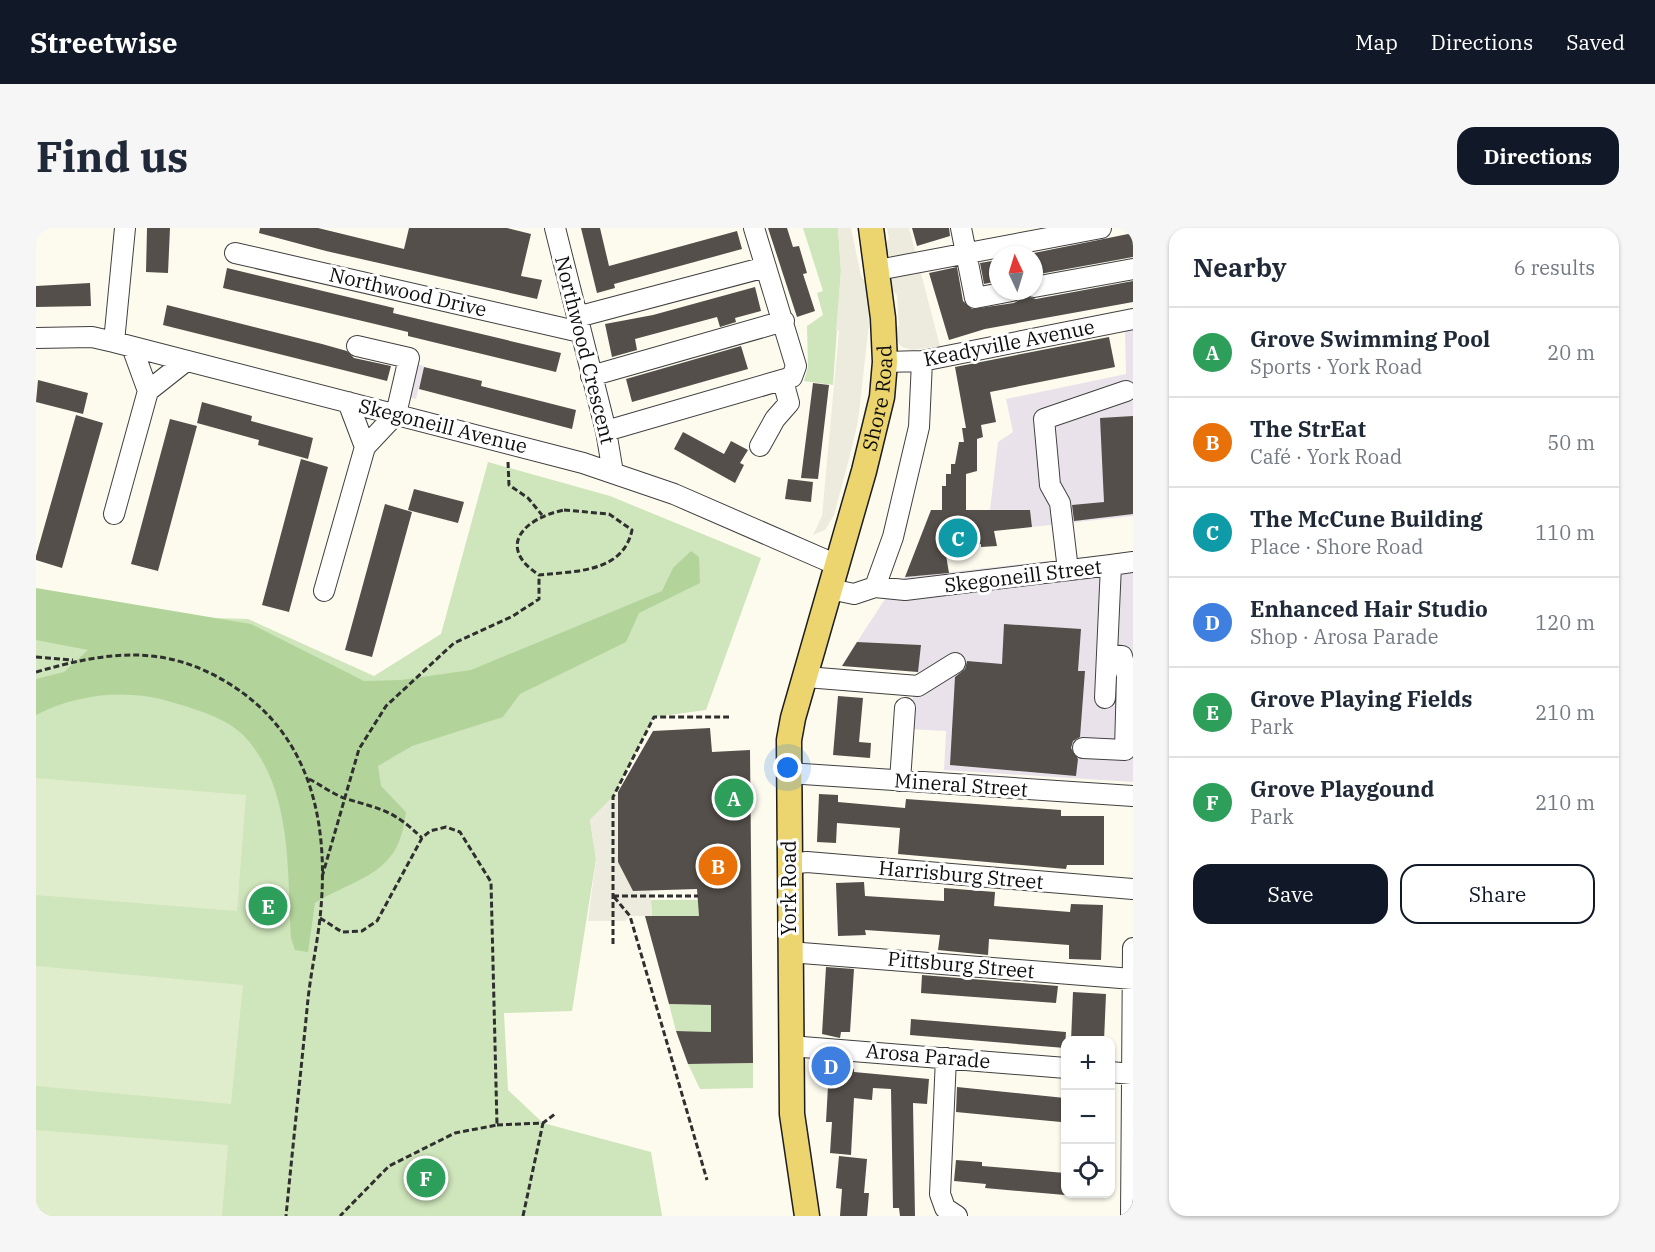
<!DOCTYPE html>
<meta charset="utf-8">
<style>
:root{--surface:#fff;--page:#f6f6f7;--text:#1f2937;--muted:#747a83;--line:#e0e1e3;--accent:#111827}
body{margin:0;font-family:"IBM Plex Serif",serif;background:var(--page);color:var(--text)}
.controls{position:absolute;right:18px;bottom:18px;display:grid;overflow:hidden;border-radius:12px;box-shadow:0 2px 4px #0004}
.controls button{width:54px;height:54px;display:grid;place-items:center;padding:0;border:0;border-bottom:2px solid var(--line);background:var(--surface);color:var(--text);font:30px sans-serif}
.compass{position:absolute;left:953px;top:18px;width:54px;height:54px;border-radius:50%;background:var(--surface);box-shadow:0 2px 4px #0004;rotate:356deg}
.you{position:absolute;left:752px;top:540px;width:21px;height:21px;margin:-15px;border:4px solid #fff;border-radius:50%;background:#1a73e8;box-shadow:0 0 0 9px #1a73e833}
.badge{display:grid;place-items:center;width:39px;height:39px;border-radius:50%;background:var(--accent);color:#fff;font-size:20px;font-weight:700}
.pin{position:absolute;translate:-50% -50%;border:3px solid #fff;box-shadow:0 2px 6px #0006}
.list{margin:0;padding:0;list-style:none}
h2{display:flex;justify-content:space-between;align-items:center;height:78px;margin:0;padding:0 24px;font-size:26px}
h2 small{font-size:20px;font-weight:400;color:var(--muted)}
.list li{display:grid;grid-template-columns:39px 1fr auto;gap:18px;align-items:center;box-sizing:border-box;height:90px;padding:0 24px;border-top:2px solid var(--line)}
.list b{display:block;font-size:22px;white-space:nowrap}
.list p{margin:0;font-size:20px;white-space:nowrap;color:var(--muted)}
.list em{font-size:20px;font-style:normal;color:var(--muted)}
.actions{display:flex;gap:12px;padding:18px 24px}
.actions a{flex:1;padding:14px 0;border:2px solid var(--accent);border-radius:18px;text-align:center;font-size:21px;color:var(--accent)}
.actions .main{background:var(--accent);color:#fff}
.icon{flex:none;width:33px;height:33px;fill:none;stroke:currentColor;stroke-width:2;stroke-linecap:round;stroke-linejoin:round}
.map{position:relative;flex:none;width:1097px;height:988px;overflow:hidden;border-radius:18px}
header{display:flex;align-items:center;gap:36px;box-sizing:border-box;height:84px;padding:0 30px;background:var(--accent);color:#fff}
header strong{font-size:28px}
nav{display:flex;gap:33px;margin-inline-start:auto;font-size:21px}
.intro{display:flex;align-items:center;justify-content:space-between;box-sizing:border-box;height:144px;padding:0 36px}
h1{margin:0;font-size:42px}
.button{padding:15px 27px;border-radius:18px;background:var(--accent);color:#fff;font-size:21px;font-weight:700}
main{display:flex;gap:36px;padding:0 36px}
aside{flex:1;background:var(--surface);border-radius:18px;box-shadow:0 2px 4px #0004}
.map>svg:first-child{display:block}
</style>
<header>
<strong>Streetwise</strong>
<nav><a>Map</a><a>Directions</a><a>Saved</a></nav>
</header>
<div class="intro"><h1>Find us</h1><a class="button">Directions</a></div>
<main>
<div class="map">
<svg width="1097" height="988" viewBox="0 0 1097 988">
<rect width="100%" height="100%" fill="#fdfbee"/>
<path fill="#eae2eb" d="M 1097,102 L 1097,288 L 996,299 L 994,282 L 954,282 L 962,214 L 977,204 L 970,171 L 1090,146 L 1089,103 Z
M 374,134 L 388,138 L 380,171 L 366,168 Z
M 1097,324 L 1097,554 L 908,542 L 910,503 L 872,501 L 885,417 L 821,414 L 847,374 L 869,349 Z"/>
<path fill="#cfe5bb" d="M 767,0 L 802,0 L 805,43 L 797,157 L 768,153 L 772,139 L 771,98 L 787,87 L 781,65 L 787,63 Z
M 452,234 L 574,268 L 725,330 L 670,482 L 618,489 L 577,569 L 554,592 L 560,631 L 536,783 L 468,785 L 472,862 L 507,895 L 615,924 L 626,988 L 0,988 L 0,361 L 139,389 L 212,391 L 338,448 L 405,406 Z
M 615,672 L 662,672 L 663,688 L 616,688 Z
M 633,776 L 675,777 L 675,804 L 640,803 Z
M 717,835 L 717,860 L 664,861 L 652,836 Z"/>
<path fill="#b2d49b" d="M 655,323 L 663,329 L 664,355 L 603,385 L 590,414 L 484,466 L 467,489 L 376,518 L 342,538 L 345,558 L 370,584 C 363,648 325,647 279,675 L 272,724 L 259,722 L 255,710 C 251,644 257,563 210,510 C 191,489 158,481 132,473 C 88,461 41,466 0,487 L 0,451 L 28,444 L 52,422 L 0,412 L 0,360 L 215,396 L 328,453 L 365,452 L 435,442 L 626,363 L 637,340 Z"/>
<path fill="#e0edcc" d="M 0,550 L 210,567 L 201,683 L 0,667 Z
M 0,738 L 207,757 L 195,876 L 0,858 Z
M 0,902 L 192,917 L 186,988 L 0,988 Z"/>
<path fill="#edeade" d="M 802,0 L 815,0 L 825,48 L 831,56 L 833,96 L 822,193 L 813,231 L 798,287 L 789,302 L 777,307 L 786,288 L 803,103 L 800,102 L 805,43 Z
M 851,0 L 873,0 L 904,118 L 876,122 L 866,119 L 861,113 L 859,101 L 863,97 L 861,67 L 856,62 L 855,53 L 861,38 L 851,23 L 849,18 L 853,10 Z
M 582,564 L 582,634 L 597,663 L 614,662 L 616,688 L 594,688 L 589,693 L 552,693 L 560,631 L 554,592 Z"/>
<path fill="#544f4a" d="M 111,0 L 134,0 L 132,45 L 110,44 Z
M 224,0 L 282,0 L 368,21 L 373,0 L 471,0 L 495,6 L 485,48 L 506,52 L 501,71 L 290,23 L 223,5 Z
M 545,0 L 564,0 L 573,38 L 701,3 L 706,21 L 578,56 L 579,60 L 561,65 Z
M 732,0 L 751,0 L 757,19 L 763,18 L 771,45 L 767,46 L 779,83 L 761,89 Z
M 876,0 L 913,0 L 914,8 L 881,18 Z
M 1097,5 L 1097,29 L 998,47 L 998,25 Z
M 962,32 L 962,53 L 948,56 L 944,35 Z
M 921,39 L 927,73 L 936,81 L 978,75 L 990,68 L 1000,71 L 1097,53 L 1097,74 L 949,101 L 913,112 L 893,45 Z
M 191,40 L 358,80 L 357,85 L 525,125 L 520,144 L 372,108 L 372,104 L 339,96 L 187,60 Z
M 54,55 L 55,78 L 0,79 L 0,58 Z
M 719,59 L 725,83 L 699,90 L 700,94 L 684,99 L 681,89 L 599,111 L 601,122 L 576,129 L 569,96 L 617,87 Z
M 131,77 L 286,116 L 311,123 L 318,130 L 355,138 L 351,153 L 127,97 Z
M 1073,109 L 1079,139 L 954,164 L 960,194 L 945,197 L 947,209 L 941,211 L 941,243 L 930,246 L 930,282 L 994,282 L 996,299 L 958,303 L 961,318 L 945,319 L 945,316 L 909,321 L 913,345 L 869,349 L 895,282 L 906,282 L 906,258 L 910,258 L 910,246 L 915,246 L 915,236 L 919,236 L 923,214 L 928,214 L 926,200 L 930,200 L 919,139 Z
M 705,118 L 712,141 L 596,174 L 590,151 Z
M 388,139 L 446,153 L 445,158 L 540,182 L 536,201 L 383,161 Z
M 2,152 L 52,165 L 47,186 L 0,174 Z
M 777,155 L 793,157 L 782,251 L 765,250 Z
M 166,174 L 216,188 L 215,193 L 277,210 L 272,231 L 222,217 L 223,212 L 161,195 Z
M 40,187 L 67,195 L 26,340 L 0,332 L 0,328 Z
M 1097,188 L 1097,286 L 1038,293 L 1036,277 L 1068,274 L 1064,190 Z
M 134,191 L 161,198 L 122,343 L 95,336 Z
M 647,204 L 688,226 L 695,213 L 712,222 L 704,235 L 708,237 L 699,255 L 638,221 Z
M 265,231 L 292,239 L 253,384 L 226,377 Z
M 752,251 L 777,254 L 775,274 L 749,271 Z
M 378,261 L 428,274 L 422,295 L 372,282 Z
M 349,276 L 376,284 L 336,429 L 309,422 Z
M 968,396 L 1045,401 L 1042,443 L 1049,443 L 1044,509 L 1037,513 L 1035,520 L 1042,531 L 1040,548 L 914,537 L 919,449 L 929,441 L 931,433 L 966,436 Z
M 821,414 L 885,417 L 882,444 L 806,438 Z
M 802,468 L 827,470 L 823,514 L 835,515 L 834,530 L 797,527 Z
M 674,500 L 676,524 L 714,522 L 717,835 L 652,836 L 640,803 L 675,804 L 675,777 L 633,776 L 609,688 L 663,688 L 661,661 L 597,663 L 582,634 L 582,564 L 617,503 Z
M 783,566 L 802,567 L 802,574 L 869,580 L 870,571 L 1025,582 L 1025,588 L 1068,588 L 1068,637 L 1031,637 L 1030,641 L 862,626 L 864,600 L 801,595 L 800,615 L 781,614 Z
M 828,654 L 829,668 L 908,673 L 908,660 L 959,664 L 958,678 L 1034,684 L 1035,676 L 1067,677 L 1065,732 L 1033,731 L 1033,717 L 953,711 L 952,727 L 902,722 L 904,707 L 829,702 L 830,707 L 802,708 L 800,655 Z
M 790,739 L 818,741 L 814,804 L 805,804 L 804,810 L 786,806 Z
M 886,747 L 1022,758 L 1020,775 L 885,765 Z
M 1037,764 L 1070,766 L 1068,813 L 1035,813 Z
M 875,791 L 1030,804 L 1029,820 L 874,807 Z
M 790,833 L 806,834 L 806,840 L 818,841 L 818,844 L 893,851 L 891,876 L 877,875 L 879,988 L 864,988 L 863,980 L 857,980 L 855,861 L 837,860 L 836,872 L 818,870 L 815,927 L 794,925 L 796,894 L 790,894 L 792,858 L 788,858 Z
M 921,859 L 1029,870 L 1029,891 L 1025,891 L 1025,894 L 920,884 Z
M 803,928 L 831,931 L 828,965 L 833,965 L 831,988 L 804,988 L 806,961 L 800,960 Z
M 920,932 L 946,934 L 946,938 L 1029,945 L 1029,967 L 949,960 L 950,956 L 918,953 Z"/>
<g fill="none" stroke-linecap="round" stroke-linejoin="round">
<defs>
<path id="minor" d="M 519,0 L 570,203 L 577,245
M 925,0 L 939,70 L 976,63
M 199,25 L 544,104
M 842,42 L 1065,0
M 998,59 L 1097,41
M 541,89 L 730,39
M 0,110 L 56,109 L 78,114 L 547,235 L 638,266 L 801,337
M 78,114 L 89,0
M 96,119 L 112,163
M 849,134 L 886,133 L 1097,91
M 555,148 L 748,93
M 312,174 L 329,219
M 570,203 L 756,149 L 760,138 L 718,0
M 724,218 L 739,191 L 753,175 L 747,153
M 78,286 L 112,163 L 150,133
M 1075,337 L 1097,334
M 1032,342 L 1024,275 L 1014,257 L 1008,191 L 1090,163
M 839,359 L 869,362 L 1075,337 L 1069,470
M 794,361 L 818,366 L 839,359 L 857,309 L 883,199 L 886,133
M 288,363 L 329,219 L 360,186 L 373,130 L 321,118
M 770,449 L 882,458 L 919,435
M 1047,520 L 1089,522 L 1091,448 L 1086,428 L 1071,427
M 752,545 L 1097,568
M 864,553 L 869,480
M 753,636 L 771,634 L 1097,661
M 753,724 L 1097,751
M 754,818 L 1030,840
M 910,830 L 904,966 L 909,980 L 921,988
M 1074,844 L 1096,846
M 1095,988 L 1097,720"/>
<g id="major">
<path id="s1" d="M 771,988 L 756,886 L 753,512 L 757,490 L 828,243 L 846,169 L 849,134 L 847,90 L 835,0"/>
</g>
</defs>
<use href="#minor" stroke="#404040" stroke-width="22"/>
<use href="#major" stroke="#1e1e1e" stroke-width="27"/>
<path stroke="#2f2f2f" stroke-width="3" stroke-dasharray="6 3" stroke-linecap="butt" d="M 472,234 L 473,257 L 492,270 L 506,287
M 528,282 L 573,286 L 596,302 C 587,345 539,343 503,347 C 459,318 489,290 528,282 Z
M 0,429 L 37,432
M 0,444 C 70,424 127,415 192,455 C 276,506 294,597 284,690 C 281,717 275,744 272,771 C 265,843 257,916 250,988
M 273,551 C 285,557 298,567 311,571 C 347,582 357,582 386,610
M 286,649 L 323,521 L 350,478 L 418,415 L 477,388 L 503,371 L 503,347
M 577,668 L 662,668
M 578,669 L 594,688 L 671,952
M 284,690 L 306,704 L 326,703 L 341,693 L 386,610 L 394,603 L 410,599 L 424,604 L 455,654 L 461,897 L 419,905 L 353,938 L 304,988
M 577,716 L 577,569 L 618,489 L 693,489
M 461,897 L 507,895 L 519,886
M 487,988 L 507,895"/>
<use href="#minor" stroke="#fff" stroke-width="20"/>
<use href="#major" stroke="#ecd46f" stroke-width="24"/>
</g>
<g text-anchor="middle" stroke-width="6" stroke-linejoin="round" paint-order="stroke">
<g font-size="20" fill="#0d0d0d" stroke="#fff">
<text transform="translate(372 64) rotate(13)" y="7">Northwood Drive</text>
<text transform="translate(973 115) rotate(-11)" y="7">Keadyville Avenue</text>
<text transform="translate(549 122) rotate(76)" y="7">Northwood Crescent</text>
<text dy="7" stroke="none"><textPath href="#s1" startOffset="831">Shore Road</textPath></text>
<text transform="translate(407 198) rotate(14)" y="7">Skegoneill Avenue</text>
<text transform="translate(987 348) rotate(-7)" y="7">Skegoneill Street</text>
<text transform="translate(925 557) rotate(4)" y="7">Mineral Street</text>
<text transform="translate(925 647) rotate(5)" y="7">Harrisburg Street</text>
<text transform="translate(753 660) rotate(-90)" y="7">York Road</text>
<text transform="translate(925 737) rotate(5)" y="7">Pittsburg Street</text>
<text transform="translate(892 828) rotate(5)" y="7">Arosa Parade</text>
</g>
</g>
</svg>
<div class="controls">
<button>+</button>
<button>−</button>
<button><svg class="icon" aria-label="locate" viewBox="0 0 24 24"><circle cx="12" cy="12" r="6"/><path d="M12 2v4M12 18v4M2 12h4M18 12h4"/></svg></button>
</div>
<svg class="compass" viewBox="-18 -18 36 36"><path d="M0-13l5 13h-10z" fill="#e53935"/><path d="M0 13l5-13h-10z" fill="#747a83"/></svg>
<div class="you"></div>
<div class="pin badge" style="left:698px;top:570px;background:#2e9e5b">A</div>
<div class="pin badge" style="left:682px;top:638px;background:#e8710a">B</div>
<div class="pin badge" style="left:922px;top:310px;background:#0f9aa8">C</div>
<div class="pin badge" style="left:795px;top:838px;background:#3f7fe0">D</div>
<div class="pin badge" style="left:232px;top:678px;background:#2e9e5b">E</div>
<div class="pin badge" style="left:390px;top:950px;background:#2e9e5b">F</div>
</div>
<aside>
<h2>Nearby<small>6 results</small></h2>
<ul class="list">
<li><span class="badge" style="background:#2e9e5b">A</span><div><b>Grove Swimming Pool</b><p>Sports · York Road</p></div><em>20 m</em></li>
<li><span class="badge" style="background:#e8710a">B</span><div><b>The StrEat</b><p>Café · York Road</p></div><em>50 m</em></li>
<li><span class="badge" style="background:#0f9aa8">C</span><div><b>The McCune Building</b><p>Place · Shore Road</p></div><em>110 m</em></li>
<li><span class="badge" style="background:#3f7fe0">D</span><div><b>Enhanced Hair Studio</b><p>Shop · Arosa Parade</p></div><em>120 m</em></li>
<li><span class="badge" style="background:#2e9e5b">E</span><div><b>Grove Playing Fields</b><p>Park</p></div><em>210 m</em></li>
<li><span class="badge" style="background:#2e9e5b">F</span><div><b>Grove Playgound</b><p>Park</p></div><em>210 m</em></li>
</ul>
<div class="actions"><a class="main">Save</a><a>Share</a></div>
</aside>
</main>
